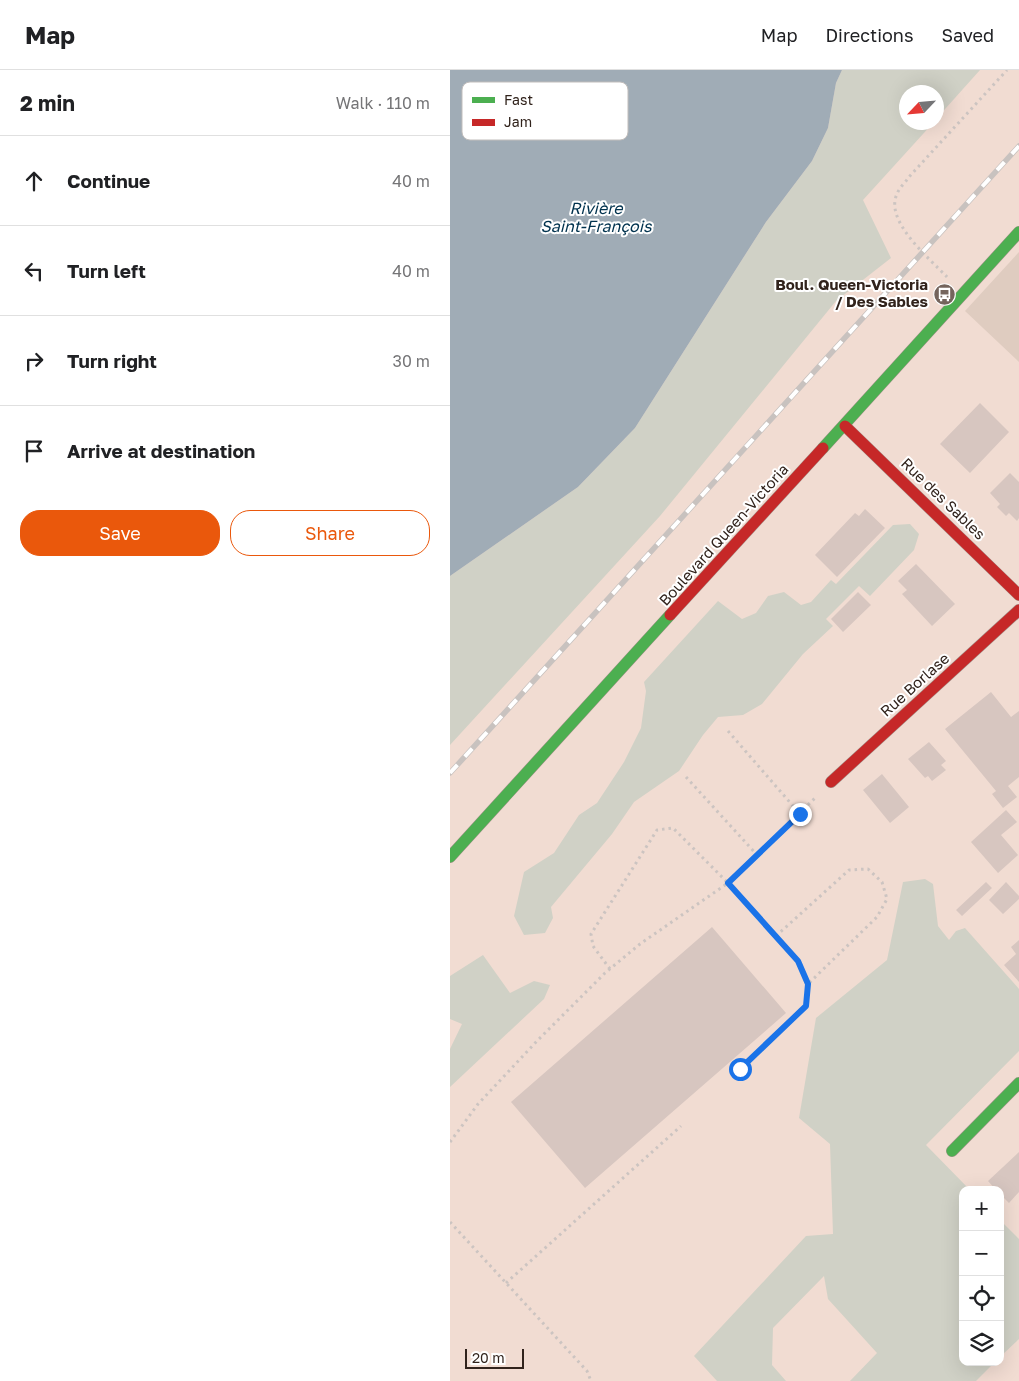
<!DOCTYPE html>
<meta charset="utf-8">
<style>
:root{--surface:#fff;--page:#f2f2f2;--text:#202124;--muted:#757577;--line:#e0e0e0;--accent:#ea580c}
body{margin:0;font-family:"Golos Text",sans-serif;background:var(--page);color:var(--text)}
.controls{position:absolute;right:15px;bottom:15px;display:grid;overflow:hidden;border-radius:10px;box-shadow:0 5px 20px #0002}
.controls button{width:45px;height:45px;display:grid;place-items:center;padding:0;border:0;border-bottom:1px solid var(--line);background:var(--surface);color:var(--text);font:25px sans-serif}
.compass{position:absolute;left:449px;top:15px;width:45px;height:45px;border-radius:50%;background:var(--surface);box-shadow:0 5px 20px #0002;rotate:244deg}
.scale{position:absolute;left:15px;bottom:12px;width:59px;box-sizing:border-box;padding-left:5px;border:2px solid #31231c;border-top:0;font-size:14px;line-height:18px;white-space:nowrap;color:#31231c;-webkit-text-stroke:4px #fff;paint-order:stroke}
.stop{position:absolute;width:15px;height:15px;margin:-11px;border:4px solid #1a73e8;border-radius:50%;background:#fff}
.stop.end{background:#1a73e8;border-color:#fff;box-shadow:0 1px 5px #0008}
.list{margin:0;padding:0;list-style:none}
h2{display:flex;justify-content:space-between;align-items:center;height:65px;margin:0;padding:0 20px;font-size:21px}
h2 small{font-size:16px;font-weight:400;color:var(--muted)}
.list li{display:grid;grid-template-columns:32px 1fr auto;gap:15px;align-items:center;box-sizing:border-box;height:90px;padding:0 20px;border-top:1px solid var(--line)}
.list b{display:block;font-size:19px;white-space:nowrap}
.list em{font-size:16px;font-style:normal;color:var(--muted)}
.actions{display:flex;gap:10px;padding:15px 20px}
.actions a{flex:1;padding:11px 0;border:1px solid var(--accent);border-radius:20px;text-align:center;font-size:18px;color:var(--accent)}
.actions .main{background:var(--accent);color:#fff}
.icon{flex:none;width:28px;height:28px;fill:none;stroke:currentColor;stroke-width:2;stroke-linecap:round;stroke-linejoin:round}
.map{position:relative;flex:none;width:569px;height:1311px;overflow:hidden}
header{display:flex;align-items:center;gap:30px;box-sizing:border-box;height:70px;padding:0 25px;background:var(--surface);border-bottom:1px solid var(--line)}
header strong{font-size:24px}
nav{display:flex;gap:28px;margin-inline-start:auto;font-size:18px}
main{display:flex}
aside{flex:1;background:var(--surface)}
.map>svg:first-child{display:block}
</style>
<header>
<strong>Map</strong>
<nav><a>Map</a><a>Directions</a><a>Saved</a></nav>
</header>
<main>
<aside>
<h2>2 min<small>Walk · 110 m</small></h2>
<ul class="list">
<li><svg class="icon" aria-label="ahead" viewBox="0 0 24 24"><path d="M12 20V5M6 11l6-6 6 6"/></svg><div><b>Continue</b></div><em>40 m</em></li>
<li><svg class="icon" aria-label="left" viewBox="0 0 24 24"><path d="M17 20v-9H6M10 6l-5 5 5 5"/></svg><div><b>Turn left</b></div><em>40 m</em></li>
<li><svg class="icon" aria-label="right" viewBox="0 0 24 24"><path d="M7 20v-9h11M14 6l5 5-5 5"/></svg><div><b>Turn right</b></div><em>30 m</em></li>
<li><svg class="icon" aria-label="arrive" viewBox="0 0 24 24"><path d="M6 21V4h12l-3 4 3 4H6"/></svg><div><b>Arrive at destination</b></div></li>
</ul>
<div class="actions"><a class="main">Save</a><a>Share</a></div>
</aside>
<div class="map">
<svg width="569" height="1311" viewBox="0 0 569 1311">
<rect width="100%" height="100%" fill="#f1dcd2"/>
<path fill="#dfccc0" d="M 569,182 L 569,292 L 515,241 Z"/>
<path fill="#d0d1c6" d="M 392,0 L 530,0 L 487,48 L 487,22 L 457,22 L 457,52 L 483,53 L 413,130 L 441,188 L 386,231 L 210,446 L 0,675 L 0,506 L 128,417 L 185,358 L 316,152 L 362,91 L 378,58 L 386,13 Z
M 460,454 L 469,464 L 464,480 L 420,526 L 409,516 L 376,549 L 383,556 L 353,584 L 312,634 L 293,645 L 268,647 L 253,665 L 229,701 L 184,732 L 162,764 L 101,837 L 103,848 L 95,863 L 74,865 L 64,846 L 74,802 L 104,783 L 129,745 L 147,733 L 174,692 L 191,658 L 196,621 L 194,612 L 268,531 L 292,549 L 306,543 L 318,526 L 334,522 L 351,535 L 361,532 L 381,510 L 386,514 L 443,455 Z
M 475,809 L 483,814 L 488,856 L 499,870 L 506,861 L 515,858 L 569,919 L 569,981 L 476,1075 L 520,1120 L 513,1120 L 513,1292 L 545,1292 L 526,1311 L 400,1311 L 427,1283 L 378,1229 L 374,1206 L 323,1258 L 322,1295 L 336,1311 L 267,1311 L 244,1286 L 356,1166 L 383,1164 L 380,1074 L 349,1048 L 366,948 L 437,890 L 453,812 Z
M 33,885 L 60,923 L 84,911 L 100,915 L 94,929 L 0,1017 L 0,979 L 12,954 L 0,949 L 0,906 Z
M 550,1150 L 569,1169 L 569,1269 L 550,1287 Z"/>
<path fill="#a0acb6" d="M 0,0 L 392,0 L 386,13 L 378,58 L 362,91 L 316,152 L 185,358 L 128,417 L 0,506 Z"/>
<path fill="#d7c6c0" d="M 530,333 L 559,362 L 520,403 L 490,374 Z
M 560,403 L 569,412 L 569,448 L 567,451 L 559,443 L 556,446 L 547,437 L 550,434 L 540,423 Z
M 415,439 L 435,458 L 387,507 L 365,485 L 405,443 L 409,446 Z
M 466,494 L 505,534 L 482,556 L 452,524 L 457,520 L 448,511 Z
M 408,522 L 421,535 L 393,562 L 381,549 Z
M 541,622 L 561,647 L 569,641 L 569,707 L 558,716 L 567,727 L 553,738 L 542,724 L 546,721 L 495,659 Z
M 479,672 L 496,691 L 491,695 L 496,700 L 482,711 L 478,706 L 475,708 L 458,689 Z
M 432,704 L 459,737 L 440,753 L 413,720 Z
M 556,740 L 567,752 L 551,765 L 568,785 L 548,803 L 521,772 Z
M 536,812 L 542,818 L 512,846 L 506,840 Z
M 556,812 L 569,826 L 569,829 L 553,844 L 539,830 Z
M 262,857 L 336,943 L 135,1118 L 61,1032 Z
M 569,870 L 569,912 L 554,895 L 566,884 L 561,877 Z
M 569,1082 L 569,1122 L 559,1133 L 550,1124 L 550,1120 L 546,1120 L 538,1111 Z"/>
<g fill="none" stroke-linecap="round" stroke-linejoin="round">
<defs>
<path id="fast" d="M 373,378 L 569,162
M 0,787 L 220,545
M 502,1081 L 569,1013"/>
<path id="jam" d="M 395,356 L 569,525
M 220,545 L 373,378
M 381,712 L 569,540"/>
</defs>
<use href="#fast" stroke="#a2928b" stroke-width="12"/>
<use href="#jam" stroke="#a2928b" stroke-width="12"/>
<path stroke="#ccc4c1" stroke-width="3" stroke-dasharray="2.5 4" stroke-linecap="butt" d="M 497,207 C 480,189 434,151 447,124 C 449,118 455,113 458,108 L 557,0
M 278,661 L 350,744
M 236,707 L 308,786
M 326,866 L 399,800 L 418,799 L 432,812 L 437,829 L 427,847 L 358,914
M 160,899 L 143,876 L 141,864 L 207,760 L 223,758 L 278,813 L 348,891 L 358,914 L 356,936 L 290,999
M 0,1072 L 28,1034 L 87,971 L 155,903 L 190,874 L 278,813 L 365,728
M 0,1152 L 137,1301 L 141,1311
M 56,1213 L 231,1056"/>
<use href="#fast" stroke="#4caf50" stroke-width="11"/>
<use href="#jam" stroke="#c62828" stroke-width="11"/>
<defs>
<path id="rail" d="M 0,703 L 569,76"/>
</defs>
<use href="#rail" stroke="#c8c2bf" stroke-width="5.5"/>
<use href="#rail" stroke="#fff" stroke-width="4" stroke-dasharray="11" stroke-linecap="butt"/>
</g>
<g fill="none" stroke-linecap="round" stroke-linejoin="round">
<path stroke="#1a73e8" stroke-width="6" d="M 290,999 L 356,936 L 358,914 L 348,891 L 278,813 L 350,744"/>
</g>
<defs>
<symbol id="bus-disc" viewBox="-11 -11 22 22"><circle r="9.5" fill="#74645c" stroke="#fff"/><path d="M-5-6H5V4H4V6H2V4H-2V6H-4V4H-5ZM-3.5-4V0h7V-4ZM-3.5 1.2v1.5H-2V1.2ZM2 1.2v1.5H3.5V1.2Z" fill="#fff"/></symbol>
</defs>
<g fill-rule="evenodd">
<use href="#bus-disc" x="482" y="212" width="25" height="25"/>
</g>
<g text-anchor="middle" stroke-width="4" stroke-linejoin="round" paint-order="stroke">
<g font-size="15" font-weight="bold" fill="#31231c" stroke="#fff" text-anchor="end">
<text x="478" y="220">Boul. Queen-Victoria<tspan x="478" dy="17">/ Des Sables</tspan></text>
</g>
<g font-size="15" fill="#31231c" stroke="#fff">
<text transform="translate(493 429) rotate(44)" y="5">Rue des Sables</text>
<text transform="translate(274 465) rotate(-48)" y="5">Boulevard Queen-Victoria</text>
<text transform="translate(465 615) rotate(-42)" y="5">Rue Borlase</text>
</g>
<g font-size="16" font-style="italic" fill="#00324e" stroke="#fff">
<text x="146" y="144">Rivière<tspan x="146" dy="18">Saint-François</tspan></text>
</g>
</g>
<rect x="12" y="12" width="166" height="58" rx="8" fill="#fff" stroke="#c1bdbb" stroke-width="1"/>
<rect x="22" y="27" width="23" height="6" fill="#4caf50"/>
<rect x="22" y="49" width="23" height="7" fill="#c62828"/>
<g font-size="14" fill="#31231c">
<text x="54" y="35">Fast</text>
<text x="54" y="57">Jam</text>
</g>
</svg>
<div class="controls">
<button>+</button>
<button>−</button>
<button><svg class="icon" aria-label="locate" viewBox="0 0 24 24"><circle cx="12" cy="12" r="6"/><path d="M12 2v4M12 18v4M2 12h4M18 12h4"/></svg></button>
<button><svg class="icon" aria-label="layers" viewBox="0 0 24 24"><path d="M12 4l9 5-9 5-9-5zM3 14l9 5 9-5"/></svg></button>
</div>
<svg class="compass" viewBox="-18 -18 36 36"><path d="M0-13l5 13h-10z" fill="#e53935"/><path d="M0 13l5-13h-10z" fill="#757577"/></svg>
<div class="scale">20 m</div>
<div class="stop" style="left:290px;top:999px"></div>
<div class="stop end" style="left:350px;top:744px"></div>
</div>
</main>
